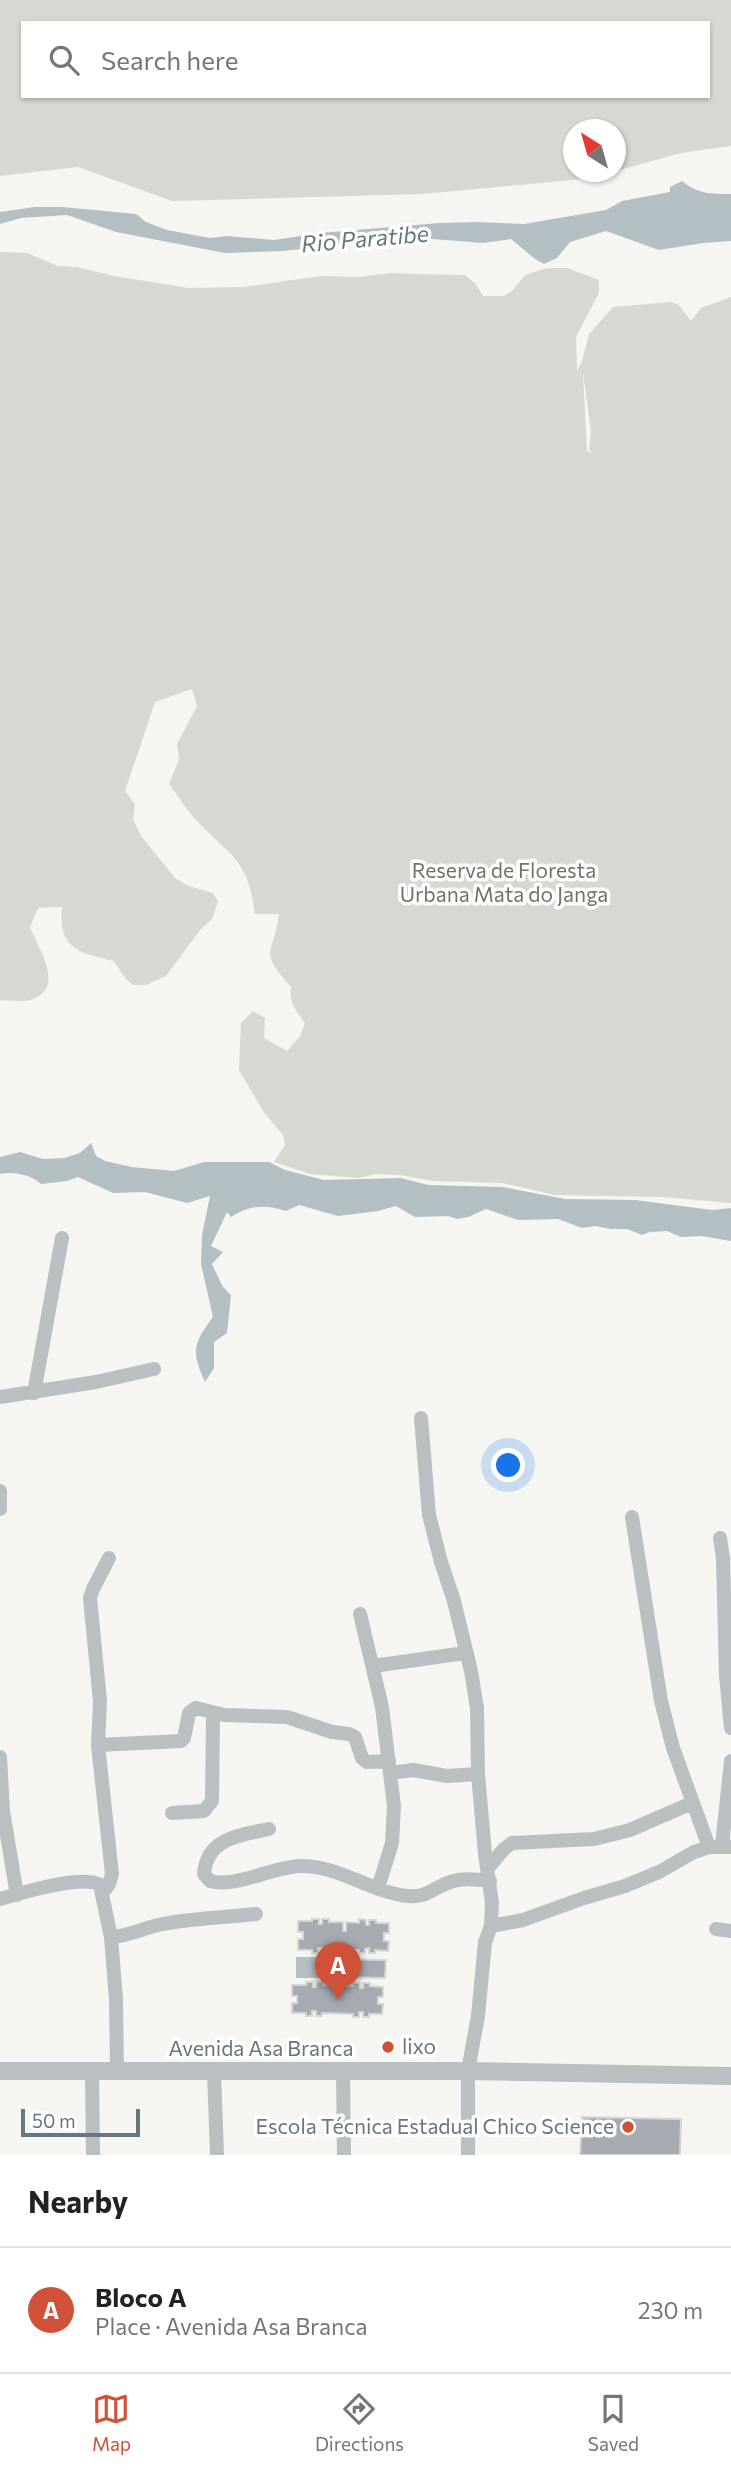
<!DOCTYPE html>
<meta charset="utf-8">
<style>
:root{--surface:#fff;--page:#f6f6f6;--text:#222;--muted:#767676;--line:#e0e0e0;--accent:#cf5238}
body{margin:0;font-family:Commissioner,sans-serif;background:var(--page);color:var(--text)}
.compass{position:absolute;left:563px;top:119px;width:63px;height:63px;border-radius:50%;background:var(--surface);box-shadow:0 2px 5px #0004;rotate:323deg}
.scale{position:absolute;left:21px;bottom:18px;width:119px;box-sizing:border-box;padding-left:7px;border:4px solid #677680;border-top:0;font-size:19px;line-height:24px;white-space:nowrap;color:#677680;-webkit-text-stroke:5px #fff;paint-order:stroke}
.you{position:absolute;left:509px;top:1466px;width:24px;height:24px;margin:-18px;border:5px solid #fff;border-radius:50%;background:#1a73e8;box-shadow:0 0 0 10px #1a73e833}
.badge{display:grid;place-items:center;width:46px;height:46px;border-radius:50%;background:var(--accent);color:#fff;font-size:23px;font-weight:700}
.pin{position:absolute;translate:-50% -58px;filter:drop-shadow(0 2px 4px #0008)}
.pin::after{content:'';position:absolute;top:37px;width:24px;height:21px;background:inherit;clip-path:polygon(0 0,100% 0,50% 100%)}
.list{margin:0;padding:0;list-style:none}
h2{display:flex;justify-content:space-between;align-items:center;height:91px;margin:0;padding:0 28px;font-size:30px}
h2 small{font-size:23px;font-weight:400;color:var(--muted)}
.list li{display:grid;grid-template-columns:46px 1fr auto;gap:21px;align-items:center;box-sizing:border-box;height:126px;padding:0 28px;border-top:2px solid var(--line)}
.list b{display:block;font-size:26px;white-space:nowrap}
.list p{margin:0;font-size:23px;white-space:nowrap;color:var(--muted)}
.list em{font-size:23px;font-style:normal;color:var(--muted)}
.icon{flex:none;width:38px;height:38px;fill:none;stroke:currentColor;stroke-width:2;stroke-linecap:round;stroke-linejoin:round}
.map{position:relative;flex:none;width:731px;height:2155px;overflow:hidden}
.search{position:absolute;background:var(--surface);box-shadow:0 2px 5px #0004;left:21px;right:21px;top:21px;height:77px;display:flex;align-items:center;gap:18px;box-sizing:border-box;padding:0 24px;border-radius:0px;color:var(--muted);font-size:26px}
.sheet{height:217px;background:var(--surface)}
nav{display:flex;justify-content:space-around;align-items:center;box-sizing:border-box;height:98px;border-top:2px solid var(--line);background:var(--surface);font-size:19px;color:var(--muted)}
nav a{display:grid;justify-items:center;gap:4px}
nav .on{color:var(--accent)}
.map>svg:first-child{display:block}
</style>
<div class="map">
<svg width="731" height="2155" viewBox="0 0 731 2155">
<rect width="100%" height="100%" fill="#f5f5f2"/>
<path fill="#d5d9d2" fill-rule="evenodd" d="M 0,0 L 731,0 L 731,146 L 681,153 L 616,171 L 616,130 L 574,130 L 574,172 L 615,172 L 594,178 L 423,194 L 172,201 L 78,167 L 0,176 ZM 23,23 L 708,23 L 708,96 L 23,96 Z
M 0,252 L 27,253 L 58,266 L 77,267 L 114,276 L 189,288 L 243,287 L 321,276 L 358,277 L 391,273 L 416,274 L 465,275 L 476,284 L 483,296 L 504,296 L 512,291 L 525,275 L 547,268 L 567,268 L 599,280 L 599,293 L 576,337 L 577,371 L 582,361 L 589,334 L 613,307 L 671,302 L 679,305 L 691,321 L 701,308 L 731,297 L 731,1203 L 662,1197 L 555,1195 L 502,1183 L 433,1181 L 400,1175 L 375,1174 L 359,1178 L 310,1174 L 274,1162 L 285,1145 L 283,1135 L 263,1111 L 239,1070 L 241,1023 L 253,1011 L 265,1018 L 264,1038 L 287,1051 L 300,1036 L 305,1023 C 296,1011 289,1003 291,987 C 258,949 273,958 279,914 L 255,914 C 248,858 231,857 196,820 C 186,809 178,796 169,784 L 179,759 L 177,744 L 197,706 L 192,689 L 155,702 L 125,791 L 135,804 L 133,819 L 141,836 L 175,878 L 188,886 L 213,893 L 218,901 L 212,919 L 200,930 L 166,976 L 146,985 L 133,985 L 126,979 L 114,961 C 79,953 58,949 62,907 L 38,908 L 30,927 C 37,946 66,987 33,999 C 22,1003 11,1000 0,1000 ZM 583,372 L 591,432 L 589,449 L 592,454 L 587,451 Z"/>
<path fill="#b3bfc2" d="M 682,181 C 697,194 712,194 731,194 L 731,241 L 703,243 L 659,250 L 606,231 L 570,242 L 557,258 L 544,264 L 535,259 L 511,239 L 483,243 L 432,239 L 393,240 L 282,251 L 225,253 L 116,232 L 67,215 L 21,218 L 0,224 L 0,212 L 35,207 L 62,207 L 136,214 L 146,222 L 167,230 L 210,238 L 227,236 L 274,240 L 320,233 L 439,223 L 478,222 L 524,224 L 606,210 L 622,201 L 670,192 L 670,187 Z
M 91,1143 L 96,1156 L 105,1161 L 132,1167 L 174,1171 L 204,1162 L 269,1162 L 285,1170 L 324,1180 L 401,1178 L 428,1185 L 503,1187 L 565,1199 L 635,1200 L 712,1210 L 731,1208 L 731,1241 L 701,1236 L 681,1237 L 667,1231 L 650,1232 L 642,1235 L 627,1229 L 611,1229 L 595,1226 L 582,1228 L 558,1219 L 518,1220 L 486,1209 L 468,1217 L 457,1219 L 448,1216 L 415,1217 L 396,1206 L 378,1211 L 338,1216 L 299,1205 L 286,1211 C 265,1204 250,1205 231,1217 L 227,1212 L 211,1246 L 223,1252 L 212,1264 L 223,1287 L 231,1295 L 227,1333 L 214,1342 L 214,1368 L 205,1382 C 191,1351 193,1344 213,1317 L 201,1264 L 202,1235 L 210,1196 L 187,1203 L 145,1192 L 113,1193 L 78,1177 L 67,1181 L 41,1184 C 31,1175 14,1171 0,1174 L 0,1157 L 20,1152 L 43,1159 L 64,1158 L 80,1153 Z
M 296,1957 L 338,1957 L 337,1978 L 296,1978 Z"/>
<path fill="#a5abb1" stroke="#d6d6d5" stroke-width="2" d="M 312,1919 L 319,1919 L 319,1924 L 322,1924 L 322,1919 L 329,1919 L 329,1922 L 343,1922 L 343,1931 L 346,1931 L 346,1922 L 359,1923 L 359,1919 L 366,1920 L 366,1925 L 369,1925 L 369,1920 L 376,1920 L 376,1923 L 389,1923 L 389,1933 L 384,1933 L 384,1941 L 389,1941 L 388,1951 L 375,1950 L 375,1953 L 369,1953 L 369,1948 L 365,1949 L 365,1953 L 359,1953 L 359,1950 L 328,1950 L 328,1953 L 322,1953 L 322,1948 L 318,1948 L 318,1953 L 312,1953 L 312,1950 L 298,1950 L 298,1939 L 303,1939 L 303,1932 L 298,1932 L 298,1921 L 312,1921 Z
M 341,1959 L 386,1960 L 385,1978 L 340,1977 Z
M 306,1982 L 313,1982 L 313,1987 L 316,1987 L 316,1982 L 323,1982 L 323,1985 L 337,1986 L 337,1994 L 340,1994 L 340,1986 L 353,1986 L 353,1983 L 360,1983 L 360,1988 L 363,1988 L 363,1983 L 370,1983 L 370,1986 L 383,1987 L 383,1997 L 378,1997 L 378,2004 L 383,2004 L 382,2014 L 369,2014 L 369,2017 L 363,2017 L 363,2012 L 359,2012 L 359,2017 L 353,2017 L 353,2014 L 322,2013 L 322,2016 L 316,2016 L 316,2011 L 312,2011 L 312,2016 L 306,2016 L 306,2013 L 292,2013 L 292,2003 L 297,2003 L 297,1996 L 292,1996 L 292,1985 L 306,1985 Z
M 287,2041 L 291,2041 L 291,2051 L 267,2051 L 267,2048 L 285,2048 Z
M 385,2041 L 391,2041 L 390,2053 L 385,2053 Z
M 582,2117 L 681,2119 L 680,2155 L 580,2155 Z"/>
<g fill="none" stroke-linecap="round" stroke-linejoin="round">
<path stroke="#babfc2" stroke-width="14" d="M 34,1393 L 62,1238
M 0,1397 L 96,1382 L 154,1369
M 421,1418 L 429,1515 L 441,1562 L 454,1601 L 471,1671 L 477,1708 L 478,1774 L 485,1854 L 492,1903 L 491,1926 L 485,1942 L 478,2016 L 468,2071 L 468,2155
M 0,1509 L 0,1491
M 632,1517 L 661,1701 L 673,1748 L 709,1847
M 720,1538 L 723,1558 L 726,1675 L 731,1728
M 360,1614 L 382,1707 L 394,1806 L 392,1843 L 378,1888
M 373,1666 L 465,1653
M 98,1745 L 181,1741 L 184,1738 L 189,1713 L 196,1708 L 224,1715 L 287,1717 L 332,1732 L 349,1734 L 355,1737 L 362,1758 L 367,1762 L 389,1761
M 0,1757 L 3,1811 L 17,1895
M 391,1773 L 413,1770 L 447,1776 L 478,1774
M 172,1813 L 204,1811 L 212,1801 L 213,1714
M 269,1829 C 240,1835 207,1838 204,1874 L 210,1881 C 237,1888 272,1867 300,1866 C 338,1865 370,1892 408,1896 C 423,1898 430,1891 443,1885 C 458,1877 474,1879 490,1881
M 722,1845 L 731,1761
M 487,1869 L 504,1849 L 512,1843 L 594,1839 L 630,1830 L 692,1803
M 103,1892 L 109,1884 L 112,1874 L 98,1745 L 100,1701 L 90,1598 L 93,1589 L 109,1558
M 0,1899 C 21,1893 82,1874 100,1885 L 111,1937 L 116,1999 L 117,2072
M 491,1926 L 523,1920 L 584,1898 L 625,1886 L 659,1872 L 694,1852 L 709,1847 L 731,1847
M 716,1929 L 731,1931
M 111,1937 C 128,1936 142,1929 158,1925 C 190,1918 223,1918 256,1914
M 92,2072 L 93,2155
M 214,2072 L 217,2155
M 343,2072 L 344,2155"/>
<path stroke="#babfc2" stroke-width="18" d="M 0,2071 L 468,2071 L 731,2076"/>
</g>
<g fill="#cf5238" stroke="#fff" stroke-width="2.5">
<circle cx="388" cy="2047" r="7"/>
<circle cx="628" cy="2127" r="7"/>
</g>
<g text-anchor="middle" stroke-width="7" stroke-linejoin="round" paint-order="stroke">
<g font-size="21" fill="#6a7865" stroke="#fff">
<text x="504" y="878">Reserva de Floresta<tspan x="504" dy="24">Urbana Mata do Janga</tspan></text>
</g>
<g font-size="21" fill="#677680" stroke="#fff" text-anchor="start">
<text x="402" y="2054">lixo</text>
<text x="614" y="2134" text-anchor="end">Escola Técnica Estadual Chico Science</text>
</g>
<g font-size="21" fill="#677680" stroke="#fff">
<text x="261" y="2056">Avenida Asa Branca</text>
</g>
<g font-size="23" font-style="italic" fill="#63777c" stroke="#fff">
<text transform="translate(365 239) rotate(-5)" y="8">Rio Paratibe</text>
</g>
</g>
</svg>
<svg class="compass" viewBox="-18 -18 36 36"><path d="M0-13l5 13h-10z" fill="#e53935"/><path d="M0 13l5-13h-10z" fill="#767676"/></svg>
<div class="scale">50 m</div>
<div class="you"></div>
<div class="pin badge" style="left:338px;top:2000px">A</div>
<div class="search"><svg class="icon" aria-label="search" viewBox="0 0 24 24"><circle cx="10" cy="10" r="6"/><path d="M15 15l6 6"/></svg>Search here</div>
</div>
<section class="sheet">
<h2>Nearby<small></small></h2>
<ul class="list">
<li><span class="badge">A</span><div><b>Bloco A</b><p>Place · Avenida Asa Branca</p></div><em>230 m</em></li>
</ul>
</section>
<nav>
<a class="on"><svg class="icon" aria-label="map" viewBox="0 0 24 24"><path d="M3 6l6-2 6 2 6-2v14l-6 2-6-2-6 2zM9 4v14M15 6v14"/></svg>Map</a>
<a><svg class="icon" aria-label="directions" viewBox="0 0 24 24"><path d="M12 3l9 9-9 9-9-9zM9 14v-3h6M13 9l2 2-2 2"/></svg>Directions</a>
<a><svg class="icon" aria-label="saved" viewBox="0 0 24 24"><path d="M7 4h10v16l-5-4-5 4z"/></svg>Saved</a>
</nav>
